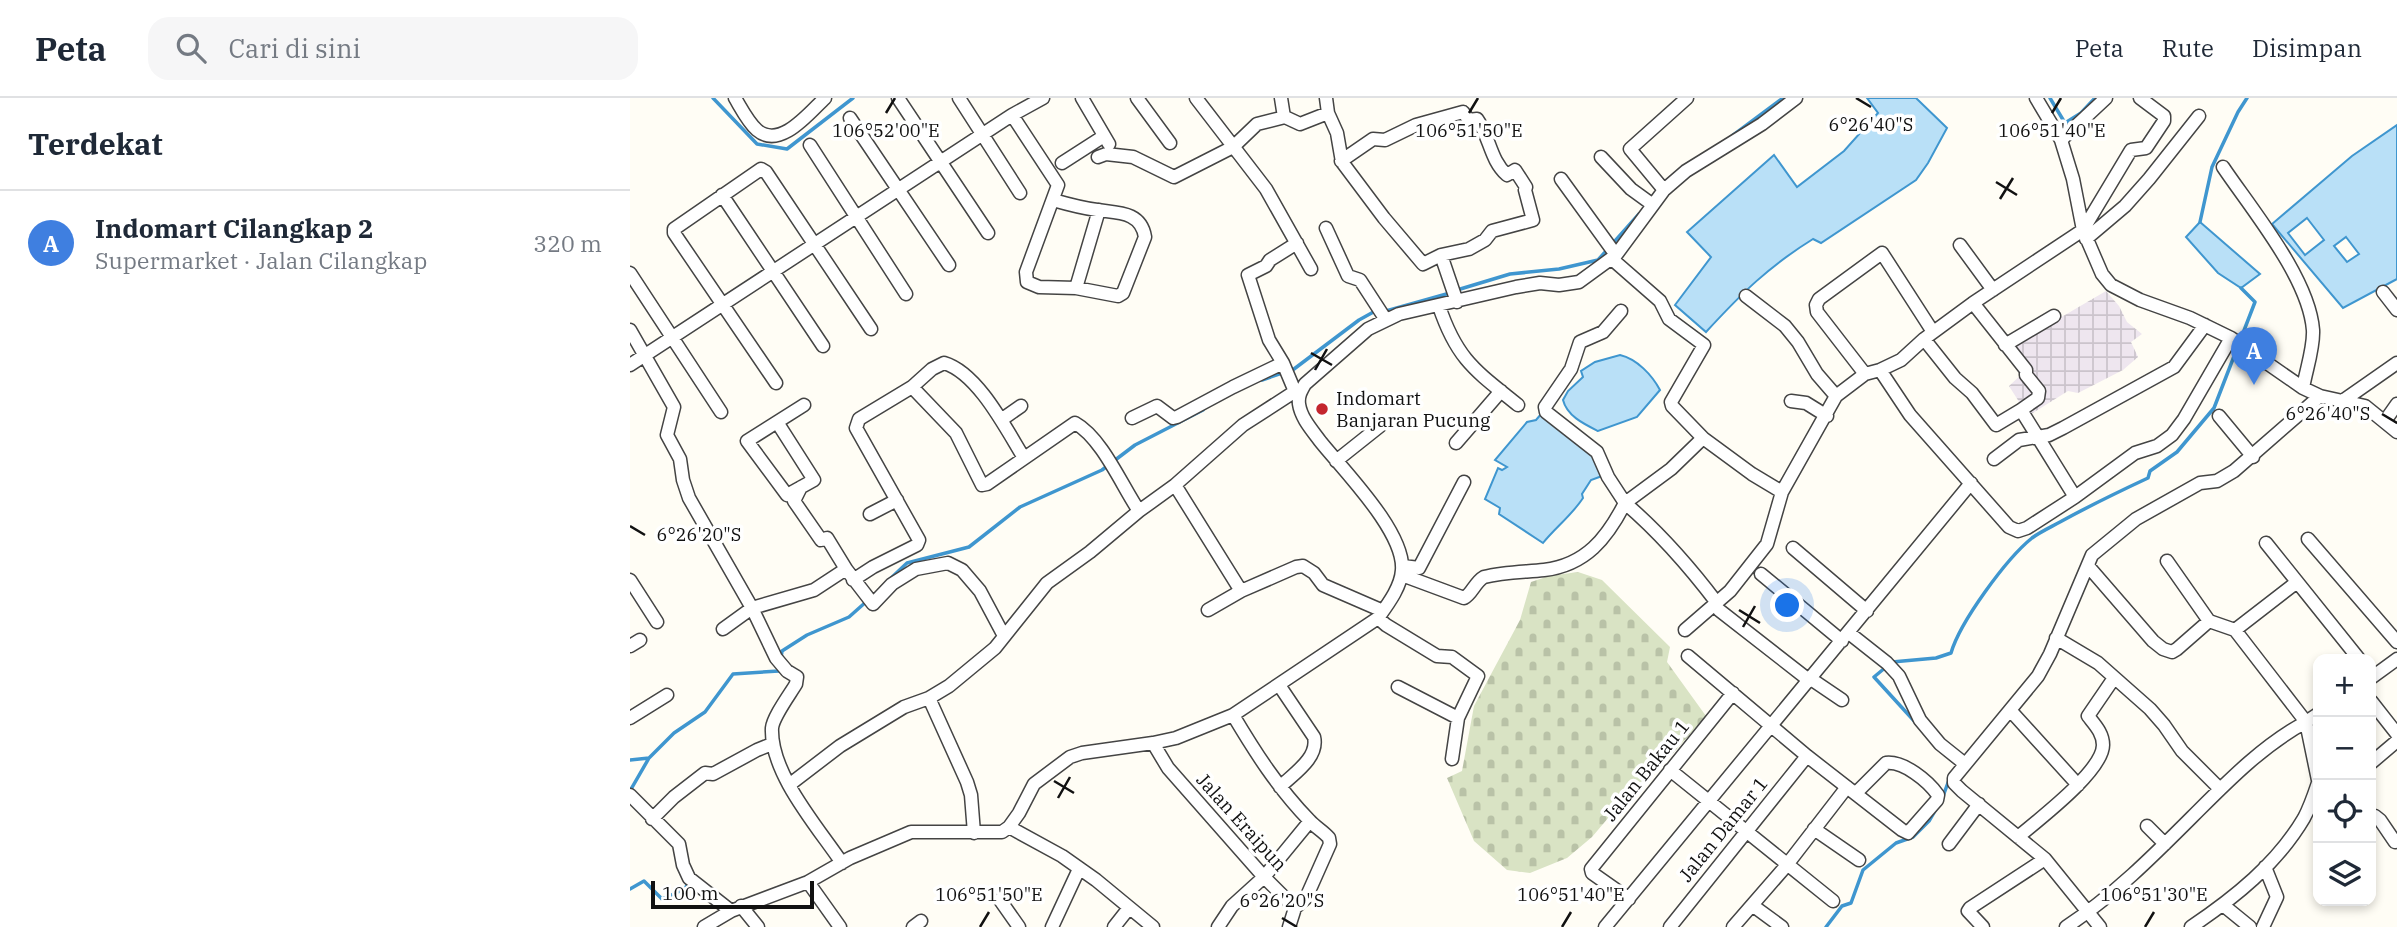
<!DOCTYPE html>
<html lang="id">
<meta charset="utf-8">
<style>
:root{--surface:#fff;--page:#f6f6f7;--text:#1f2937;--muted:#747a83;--line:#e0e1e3;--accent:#ea580c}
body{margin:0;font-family:"IBM Plex Serif",serif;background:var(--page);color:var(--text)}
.controls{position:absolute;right:21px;bottom:21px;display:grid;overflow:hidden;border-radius:14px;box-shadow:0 4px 10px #0003}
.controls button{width:63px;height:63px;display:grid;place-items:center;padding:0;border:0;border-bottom:2px solid var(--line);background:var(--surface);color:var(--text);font:35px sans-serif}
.scale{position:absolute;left:21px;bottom:18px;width:163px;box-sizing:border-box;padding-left:7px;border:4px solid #111;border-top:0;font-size:19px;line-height:24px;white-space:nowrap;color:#111;-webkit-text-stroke:5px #fff;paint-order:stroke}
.you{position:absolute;left:1158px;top:508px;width:24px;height:24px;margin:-18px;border:5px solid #fff;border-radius:50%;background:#1a73e8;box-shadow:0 0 0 10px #1a73e833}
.badge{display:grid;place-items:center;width:46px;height:46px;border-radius:50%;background:var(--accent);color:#fff;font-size:23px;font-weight:700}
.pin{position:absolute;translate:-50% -58px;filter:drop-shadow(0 2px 4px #0008)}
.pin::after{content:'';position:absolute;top:37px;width:24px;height:21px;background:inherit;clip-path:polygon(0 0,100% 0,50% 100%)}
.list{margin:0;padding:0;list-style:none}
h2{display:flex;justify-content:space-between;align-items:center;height:91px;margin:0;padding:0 28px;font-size:30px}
h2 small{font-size:23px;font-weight:400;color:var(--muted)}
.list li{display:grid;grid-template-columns:46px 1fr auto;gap:21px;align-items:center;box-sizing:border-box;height:105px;padding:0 28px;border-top:2px solid var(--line)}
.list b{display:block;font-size:26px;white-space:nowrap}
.list p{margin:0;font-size:23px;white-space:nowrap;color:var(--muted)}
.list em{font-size:23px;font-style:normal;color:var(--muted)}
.icon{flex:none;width:38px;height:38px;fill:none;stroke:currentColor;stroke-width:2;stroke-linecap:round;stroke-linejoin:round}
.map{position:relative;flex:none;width:1767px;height:829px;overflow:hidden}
header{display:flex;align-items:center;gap:42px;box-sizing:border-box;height:98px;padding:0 35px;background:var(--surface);border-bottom:2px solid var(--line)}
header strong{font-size:33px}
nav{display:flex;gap:38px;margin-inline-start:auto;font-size:24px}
.search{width:490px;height:63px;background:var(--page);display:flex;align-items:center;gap:18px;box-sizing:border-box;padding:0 24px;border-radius:21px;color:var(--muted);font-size:26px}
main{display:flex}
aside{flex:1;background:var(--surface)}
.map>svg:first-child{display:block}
</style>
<header>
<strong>Peta</strong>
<div class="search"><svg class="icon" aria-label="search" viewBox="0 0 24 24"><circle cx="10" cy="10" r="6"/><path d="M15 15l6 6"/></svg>Cari di sini</div>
<nav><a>Peta</a><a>Rute</a><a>Disimpan</a></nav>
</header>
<main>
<aside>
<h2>Terdekat<small></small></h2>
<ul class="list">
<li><span class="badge" style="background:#3f7fe0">A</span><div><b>Indomart Cilangkap 2</b><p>Supermarket · Jalan Cilangkap</p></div><em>320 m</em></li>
</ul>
</aside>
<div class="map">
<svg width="1767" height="829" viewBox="0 0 1767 829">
<defs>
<pattern id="industrial-grid" width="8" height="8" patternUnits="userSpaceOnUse" patternTransform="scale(1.75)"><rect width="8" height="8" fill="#eee6ef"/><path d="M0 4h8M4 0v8" fill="none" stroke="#cbc4cc"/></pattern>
<pattern id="cemetery-stones" width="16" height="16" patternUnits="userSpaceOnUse" patternTransform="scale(1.75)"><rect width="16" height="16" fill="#d9e3c4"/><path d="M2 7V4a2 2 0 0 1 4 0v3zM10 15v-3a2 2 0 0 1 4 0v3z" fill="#b9c2a7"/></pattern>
</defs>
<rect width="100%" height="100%" fill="#fffdf5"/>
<path fill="url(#industrial-grid)" d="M 1476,193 L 1489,208 L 1497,224 L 1512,236 L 1501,244 L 1508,259 L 1493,272 L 1448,295 L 1438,293 L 1398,318 L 1379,288 L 1393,275 L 1377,251 Z"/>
<path fill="url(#cemetery-stones)" d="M 948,474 L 972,482 L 1040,549 L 1037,564 L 1076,618 L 1007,696 L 990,706 L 962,739 L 937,760 L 900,775 L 877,772 L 844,743 L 817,680 L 832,673 L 844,608 L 890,522 L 901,484 L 919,478 Z"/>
<path fill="#b9e0f7" stroke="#3f96cf" stroke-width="2" fill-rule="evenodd" d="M 1237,0 L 1286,0 L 1317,30 L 1298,65 L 1286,82 L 1191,145 L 1183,141 C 1138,169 1112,195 1076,234 L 1045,207 L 1081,159 L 1057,134 L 1144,57 L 1167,89 L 1214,53 L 1248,15 Z
M 1767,27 L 1767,181 L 1713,210 L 1642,126 L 1722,58 ZM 1677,120 L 1694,142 L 1675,157 L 1658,135 ZM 1716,139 L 1729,156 L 1717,164 L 1704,148 Z
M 1570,124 L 1630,176 L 1611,190 L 1588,175 L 1556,139 Z
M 990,257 C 1007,261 1022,277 1030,292 L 1007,319 L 968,333 C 954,326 937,318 933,302 L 938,293 L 953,279 L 951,273 L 965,264 Z
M 912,315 L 967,358 L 972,378 L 961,382 L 952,396 L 953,400 C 942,417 925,430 913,445 L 869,416 L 870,410 L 855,401 L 868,370 L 872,372 L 877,369 L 865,362 L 897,324 L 906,322 Z"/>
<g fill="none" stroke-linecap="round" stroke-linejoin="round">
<path stroke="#3f96cf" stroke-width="3.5" d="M 83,0 L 127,46 L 157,51 L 223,0
M 1420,0 L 1435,25 L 1451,15 L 1465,0
M 1102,38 L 1153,0
M 1570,124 L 1582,69 L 1608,14 L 1617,0
M 827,192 L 880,176 L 929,171 L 968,162 L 1009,116
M 753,212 L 756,213 L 820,195
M 632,282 L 664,271 L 729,222 L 747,212
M 260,481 L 277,465 L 339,449 L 390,409 L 472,372 L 505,347 L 573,312
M 151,560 L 152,553 L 177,537 L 219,519 L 237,503
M 1286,625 L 1244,579 L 1262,564 L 1306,560 L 1321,555 C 1330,524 1376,461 1402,440 C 1410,434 1421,429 1430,424 C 1459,408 1488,394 1518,380 L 1520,373 L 1547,354 L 1584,310 L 1625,204 L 1611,190
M 0,662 L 19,660 L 44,635 L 75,614 L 103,576 L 149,573 L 149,571
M 0,693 L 19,660
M 1312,701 L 1319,682
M 0,791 L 14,783 L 32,801 L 55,791 L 58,785
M 1196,829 L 1212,808 L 1221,805 L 1233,772 L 1266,745 L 1283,739 L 1299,723 L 1306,711"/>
<defs>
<path id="minor" d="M 105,0 C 111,10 118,24 127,32 C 150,52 179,15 195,0
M 268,0 L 358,135
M 329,0 L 390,95
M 452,0 L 479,46
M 507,0 L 540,45
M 566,0 L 636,91 L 681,171
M 651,0 L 654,19
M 696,0 L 698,15 L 707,35 L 712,64 L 754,120 L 793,166 L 811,157 L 839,151 L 855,142 L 862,133 L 903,122 L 895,92 L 896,89 L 885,72 L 877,77 C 860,62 860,39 847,21 L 839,22 L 833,14 L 786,27 L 755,42 L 743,41 L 711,63
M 1406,0 L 1431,42 L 1443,81 L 1453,132 L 1472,176 L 1481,187 L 1510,202 L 1560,220 L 1601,240 L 1673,290 L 1690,298 L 1735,308 L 1767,334
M 382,17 L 428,87 L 396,174 L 397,184 L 409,189 L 446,190 L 488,198 L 493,195 L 515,139 C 511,113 487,115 467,112 C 452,110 437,106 423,102
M 220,20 L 319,167
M 1431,42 L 1476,0
M 180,47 L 276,196
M 468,59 L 476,56 L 503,59 L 544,79 L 603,49 L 627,26 L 655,19 L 670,26 L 698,15
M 971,59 L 1001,91 L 1023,107
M 432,65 L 474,38
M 1593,69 C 1622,112 1679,180 1683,232 C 1684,250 1676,272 1673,290
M 931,81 L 986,157
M 1034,92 L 1000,51 L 1057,0
M 92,97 L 193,248
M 696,130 L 718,178 L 730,182 L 756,222
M 1456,141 L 1495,108 L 1519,81 L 1569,18
M 1330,147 L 1363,192
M 811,157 L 827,204
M 982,161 L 1030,203 L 1039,221 L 1074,247 L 1041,304 L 1042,308 L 1073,340
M 0,175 L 91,314
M 446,190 L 469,112
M 1753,194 L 1767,212
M 1116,198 L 1155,228 L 1168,244 L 1187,276 L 1206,298
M 1343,205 L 1396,272 L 1396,277 L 1409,293 L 1408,300 L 1391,312 L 1445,399
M 809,208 C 827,262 846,273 888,307
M 0,232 L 44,309 L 37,337 L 50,361 L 53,382 L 59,400 L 122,510 L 146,560 L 157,573 L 167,579 L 166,586 C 160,596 143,619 142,630 C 140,675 187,728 212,765
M 1294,241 L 1325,280 L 1342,295 L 1366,327 L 1391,312
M 1375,247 L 1424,218
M 0,267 L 382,17 L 413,0
M 1250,272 L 1280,317 L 1379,429 L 1388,433 L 1397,430 L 1445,399 L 1505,355 L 1527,348 L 1542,337 L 1554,321 L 1601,240
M 1235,276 L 1187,214 L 1186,207 L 1189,201 L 1252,155 L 1303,234
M 146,285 L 44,135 L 44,131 L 131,71 L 136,74 L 241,231
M 282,289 L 326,335 L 352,387 L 357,386 L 445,325 C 472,340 492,388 509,413
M 666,296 L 653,265 L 639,242 L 618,177 L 636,168 L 640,162 L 667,145
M 1714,302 L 1767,265
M 1161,303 L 1176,305 L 1197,318
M 1589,318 L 1623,359
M 502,320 L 527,308 L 543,320 L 547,319 L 603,289 L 653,265
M 371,322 L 391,308
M 1755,323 L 1767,306
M 147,324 L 184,382 L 157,397 L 117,343 L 174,307
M 826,345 L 871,293
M 1364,361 L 1389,342 L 1419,337 L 1433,330 L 1544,269 L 1575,227
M 706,363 L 750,328
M 545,387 L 611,493 L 578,512
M 171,389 L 164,403 L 191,442 L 197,440 L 216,471
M 240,416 L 267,402
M 1678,441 L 1767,544
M 1636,445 L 1729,561
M 1163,450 L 1237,513
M 773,468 L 789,470 L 834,384
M 1458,468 L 1523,543 L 1533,551 L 1542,554 L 1547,551 L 1579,523
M 1131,476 L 1212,543
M 772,477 L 834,500 C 842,496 845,484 854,479 C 873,474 894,474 914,472 C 956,467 977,440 995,405 L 978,379 L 967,354 L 916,314 L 915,309 L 941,271 L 950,244 L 973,234 L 991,213
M 0,482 L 27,524
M 223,482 L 243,469 L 287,447 L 289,442 L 226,330 L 229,321 L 282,289 L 302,271 L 314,265 C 348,275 376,331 394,360
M 611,493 L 666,469 L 673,468 L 684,475 L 693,487 L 753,513
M 1087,505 C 1059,468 1030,435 995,405 L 1041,371 L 1073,340 L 1122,376 L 1152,394
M 1089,512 L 1180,583
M 748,520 L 756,527 L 807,558 L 822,559 L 848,578 L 828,620 L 822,661
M 93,531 L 122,510 L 184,492 L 216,471 L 243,506 L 262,486 L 286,471 L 318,465 L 332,472 L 350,493 L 374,538
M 1055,532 L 1100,493 L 1137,446 L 1152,394 L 1206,298 L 1235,276 L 1250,272 L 1271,262 L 1294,241 L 1343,205 L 1453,132 L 1501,52 L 1516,50 L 1534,23 L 1534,18 L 1510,0
M 1605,532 L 1667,484
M 1219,535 L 1257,565 L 1269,578 L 1290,622 L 1310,646 L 1335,666
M 1426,540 L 1468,565 L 1520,611 L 1534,627 L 1552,653 L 1590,691
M 0,548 L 10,542
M 1058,558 L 1177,658 L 1272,732 L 1278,735 L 1307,702 L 1308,697 C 1298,683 1274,663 1256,665 L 1226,695
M 1741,580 L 1767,561
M 1181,581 L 1212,602
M 649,587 L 684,639 C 689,660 663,676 650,689
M 768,589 L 828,620
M 299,600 L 337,684 L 341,697 L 344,735
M 1741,603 L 1767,636
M 1380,612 L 1448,687
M 1688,616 L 1676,624 L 1688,682
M 603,617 C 625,654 648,690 679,722 C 685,729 693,733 699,740 L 700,746 L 676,800 L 665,810
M 0,620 L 37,597
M 523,645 L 538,670 L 634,779 L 665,810 L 659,829
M 1741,665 L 1767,643
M 1040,672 L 1203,803
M 159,687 L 210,648 L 274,609 L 299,600 L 319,588 L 365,550 L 417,485 L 460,454 L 509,413 L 545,387 L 613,327 L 661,296 L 670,295
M 0,697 L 49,746 L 53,767 L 59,780 L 101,813
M 1741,719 L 1745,718 L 1750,722 L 1765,744
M 22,721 L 44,699 L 75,675 L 83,676 L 127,652 L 142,646
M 1517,728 L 1535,746
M 379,729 L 432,758 L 466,782 L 523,829
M 1184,731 L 1229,762
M 1388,739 C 1408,722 1473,673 1473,647 C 1473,635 1465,627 1458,618 L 1484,580
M 1319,746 L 1349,706
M 178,784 L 210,829
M 999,801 L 962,775 L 961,771 L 1103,595
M 370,802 L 389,829
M 1122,807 L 1152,829
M 1593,807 L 1620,829
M 111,808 L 128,829
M 74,829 L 101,813 L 178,784 L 220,760 L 281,734 L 372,734 L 379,729 L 389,715 L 404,686 L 440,659 L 452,655 L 523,645 L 546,640 L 603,617 L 748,520 C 758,506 771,489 772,472 C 775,434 714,373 690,343 C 682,332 671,320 669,306 C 668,298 671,293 675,286 L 738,231 L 769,216 L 886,189 L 910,185 L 929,187 L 949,184 L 986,157 L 1034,92 L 1056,73 L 1132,26 L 1166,0
M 283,829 L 291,823
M 422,829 L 449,771
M 484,829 L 499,810
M 588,829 L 602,808 L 634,779 L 680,723
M 975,829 L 1341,385
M 1040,829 L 1177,658
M 1103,829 L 1156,768 L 1217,689
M 1353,829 L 1338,813 L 1340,810 L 1415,761
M 1436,829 C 1486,796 1527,754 1569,712 C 1601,680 1635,646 1676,624 L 1605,532 L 1579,523 L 1537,463
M 1470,829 L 1415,761 L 1332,693 L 1324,685 L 1324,680 L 1408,578 L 1420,556 L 1462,457 L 1506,421 L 1570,385 L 1587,383 L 1604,373 L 1690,298
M 1561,829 C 1604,800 1647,766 1674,720 C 1680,709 1684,697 1688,685
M 1633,829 L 1647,799 L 1635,769"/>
</defs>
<use href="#minor" stroke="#444" stroke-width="15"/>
<use href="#minor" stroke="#fff" stroke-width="12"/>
</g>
<path fill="none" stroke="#111" stroke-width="2.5" d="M 1226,0 L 1241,9M 256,15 L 265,0M 839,15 L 848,0M 1422,15 L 1431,0M 1366,84 L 1387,97M 1370,101 L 1383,80M 681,255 L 702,267M 685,272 L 697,251M 1752,316 L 1767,325M 0,428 L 15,437M 1109,512 L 1130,525M 1113,529 L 1125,508M 424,683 L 444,695M 428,700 L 440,679M 652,820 L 667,829M 350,829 L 359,814M 932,829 L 941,814M 1515,829 L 1524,814"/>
<circle fill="#c4262e" stroke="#fff" stroke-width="2.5" cx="692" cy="311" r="7"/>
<g text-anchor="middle" stroke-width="7" stroke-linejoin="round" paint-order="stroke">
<g font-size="19" fill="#111" stroke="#fff" text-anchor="start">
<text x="706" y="307">Indomart<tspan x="706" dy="22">Banjaran Pucung</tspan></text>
</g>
<g font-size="19" fill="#111" stroke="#fff">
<text transform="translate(1016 672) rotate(-51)" y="7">Jalan Bakau 1</text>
<text transform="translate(612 724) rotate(48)" y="7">Jalan Eraipun</text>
<text transform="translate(1093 731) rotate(-51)" y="7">Jalan Damar 1</text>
</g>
</g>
<g font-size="18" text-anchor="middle" fill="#111" stroke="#fff" stroke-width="7" stroke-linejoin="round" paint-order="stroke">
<text x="1241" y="33">6°26'40"S</text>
<text x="256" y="39">106°52'00"E</text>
<text x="839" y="39">106°51'50"E</text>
<text x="1422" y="39">106°51'40"E</text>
<text x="1698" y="322">6°26'40"S</text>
<text x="69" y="443">6°26'20"S</text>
<text x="359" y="803">106°51'50"E</text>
<text x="941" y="803">106°51'40"E</text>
<text x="1524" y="803">106°51'30"E</text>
<text x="652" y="809">6°26'20"S</text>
</g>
</svg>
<div class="controls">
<button>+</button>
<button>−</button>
<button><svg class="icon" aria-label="locate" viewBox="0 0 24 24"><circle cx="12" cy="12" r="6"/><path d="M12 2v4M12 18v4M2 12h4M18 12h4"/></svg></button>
<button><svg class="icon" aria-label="layers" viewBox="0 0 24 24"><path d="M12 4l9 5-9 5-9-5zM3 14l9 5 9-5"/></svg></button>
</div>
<div class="scale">100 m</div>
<div class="you"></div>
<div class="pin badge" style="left:1624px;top:287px;background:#3f7fe0">A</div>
</div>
</main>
